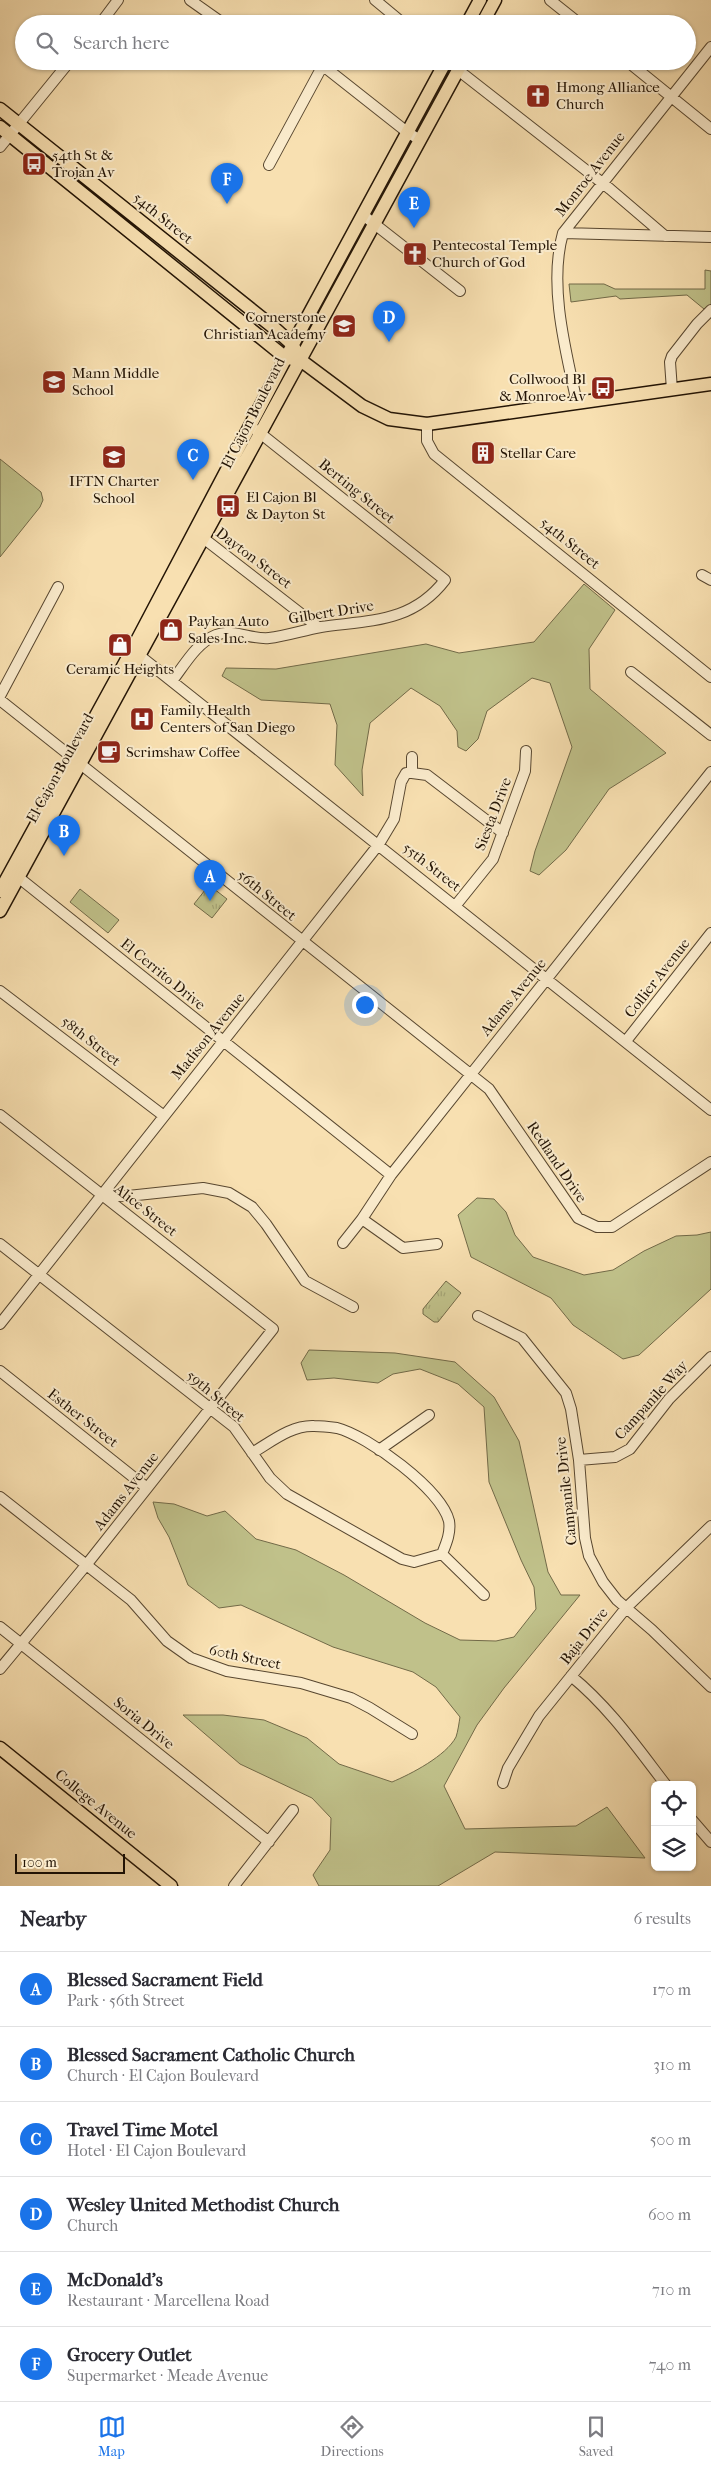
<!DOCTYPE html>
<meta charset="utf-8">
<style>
:root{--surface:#fff;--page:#f7f7f7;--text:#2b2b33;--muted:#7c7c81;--line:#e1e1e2;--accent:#1a73e8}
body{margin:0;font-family:"IM FELL French Canon",serif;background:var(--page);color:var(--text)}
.controls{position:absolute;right:15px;bottom:15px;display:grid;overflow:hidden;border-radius:8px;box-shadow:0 1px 4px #0004}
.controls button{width:45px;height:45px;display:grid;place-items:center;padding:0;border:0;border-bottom:1px solid var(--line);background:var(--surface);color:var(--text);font:25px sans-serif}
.scale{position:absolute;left:15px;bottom:12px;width:110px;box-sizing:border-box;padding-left:5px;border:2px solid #231405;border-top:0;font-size:14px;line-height:18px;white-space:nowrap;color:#231405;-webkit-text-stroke:4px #faebcc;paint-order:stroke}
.you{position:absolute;left:364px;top:1004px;width:18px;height:18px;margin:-12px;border:4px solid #fff;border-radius:50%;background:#1a73e8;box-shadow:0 0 0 8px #1a73e833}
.badge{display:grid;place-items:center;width:32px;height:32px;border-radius:50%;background:var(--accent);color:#fff;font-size:16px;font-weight:700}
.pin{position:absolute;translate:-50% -41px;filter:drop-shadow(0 1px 2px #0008)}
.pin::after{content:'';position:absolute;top:26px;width:18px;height:15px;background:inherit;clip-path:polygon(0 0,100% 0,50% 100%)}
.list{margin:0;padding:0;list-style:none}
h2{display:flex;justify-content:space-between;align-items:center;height:65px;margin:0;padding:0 20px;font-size:21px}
h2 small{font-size:16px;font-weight:400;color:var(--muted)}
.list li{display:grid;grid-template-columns:32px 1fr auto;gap:15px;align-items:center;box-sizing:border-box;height:75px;padding:0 20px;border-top:1px solid var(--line)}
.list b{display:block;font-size:19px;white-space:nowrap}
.list p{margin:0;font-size:16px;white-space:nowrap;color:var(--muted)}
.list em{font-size:16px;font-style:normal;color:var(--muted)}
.icon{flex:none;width:28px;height:28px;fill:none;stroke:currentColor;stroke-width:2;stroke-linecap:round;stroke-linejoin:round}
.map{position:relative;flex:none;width:711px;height:1886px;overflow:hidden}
.search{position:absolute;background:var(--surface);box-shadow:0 1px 4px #0004;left:15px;right:15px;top:15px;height:55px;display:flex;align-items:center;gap:12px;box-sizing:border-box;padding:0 18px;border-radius:28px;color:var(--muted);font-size:19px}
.sheet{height:515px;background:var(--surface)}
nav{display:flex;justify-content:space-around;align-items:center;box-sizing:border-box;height:70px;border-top:1px solid var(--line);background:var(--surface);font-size:14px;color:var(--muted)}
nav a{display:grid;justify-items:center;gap:2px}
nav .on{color:var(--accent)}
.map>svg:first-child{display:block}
</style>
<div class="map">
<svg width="711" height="1886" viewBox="0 0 711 1886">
<defs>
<pattern id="park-tufts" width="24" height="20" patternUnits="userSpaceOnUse" patternTransform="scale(1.25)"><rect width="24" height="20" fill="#c0c18a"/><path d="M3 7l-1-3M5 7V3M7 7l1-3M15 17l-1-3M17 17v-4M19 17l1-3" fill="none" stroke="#a5a576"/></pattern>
</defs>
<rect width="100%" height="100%" fill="#f8e0b1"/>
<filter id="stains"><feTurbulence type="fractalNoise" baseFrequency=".004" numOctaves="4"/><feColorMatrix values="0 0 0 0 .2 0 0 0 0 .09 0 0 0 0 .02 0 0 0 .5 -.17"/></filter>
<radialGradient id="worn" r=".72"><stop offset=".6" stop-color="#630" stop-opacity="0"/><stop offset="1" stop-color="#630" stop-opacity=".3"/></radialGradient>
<path fill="#c0c18a" stroke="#726a48" d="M 705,270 L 711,271 L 711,305 L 704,309 L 687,295 L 620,299 L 616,296 L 571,302 L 569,284 L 604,284 L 615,289 L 705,289 Z
M 0,459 L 41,492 L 43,500 L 40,507 L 0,557 Z
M 584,584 L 615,610 L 589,649 L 590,689 L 666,753 L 609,789 L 566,850 L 539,875 L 530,871 L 535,851 L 572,747 L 550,683 L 532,678 L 487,711 L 478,739 L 466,751 L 458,747 L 457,731 L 440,706 L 411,688 L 370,723 L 362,770 L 363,796 L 335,765 L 337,725 L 330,704 L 261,700 L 222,676 L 226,668 L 276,669 L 426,644 L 459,653 L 534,642 Z
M 80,889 L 119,920 L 108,933 L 70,902 Z
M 477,1198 L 494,1199 L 506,1212 L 515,1235 L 533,1257 L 584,1275 L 613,1270 L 644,1251 L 676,1236 L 697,1235 L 711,1232 L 711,1289 L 639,1355 L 623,1359 L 573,1325 L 551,1298 L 471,1257 L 458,1215 Z
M 309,1350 L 395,1353 L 455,1362 L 494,1397 L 519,1441 L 548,1572 L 561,1595 L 580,1595 L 504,1688 L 477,1725 L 444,1786 L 465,1829 L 576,1826 L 607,1807 L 645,1858 L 495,1852 L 438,1886 L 319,1886 L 313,1875 L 330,1850 L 331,1818 L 312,1798 L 240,1764 L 183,1715 L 223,1715 L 264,1720 L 307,1738 L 339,1764 L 392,1782 C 411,1774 446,1756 456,1737 C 458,1731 459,1723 460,1717 L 436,1687 L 413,1672 L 333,1647 L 241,1605 L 219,1608 L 188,1585 L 169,1537 L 158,1518 L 153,1502 L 174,1504 L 207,1516 L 225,1511 L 256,1539 L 296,1550 L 344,1575 L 425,1623 L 460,1640 L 496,1641 L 514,1637 L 536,1609 L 534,1587 L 521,1560 L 489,1482 L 484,1407 L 458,1384 L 420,1369 L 393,1374 L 378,1383 L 334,1378 L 307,1380 L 301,1363 Z"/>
<path fill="url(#park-tufts)" stroke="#726a48" d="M 209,885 L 227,899 L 212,918 L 194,904 Z
M 446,1281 L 461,1293 L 438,1322 L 434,1322 L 423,1314 L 423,1309 Z"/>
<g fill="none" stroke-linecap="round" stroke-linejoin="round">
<defs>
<path id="minor" d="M 190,0 L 224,24
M 375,0 L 404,24
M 550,0 L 580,24
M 100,24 L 118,0
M 317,61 L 407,132 L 420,140
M 627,61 L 711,129
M 458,70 L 610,189 L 665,236
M 0,147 L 70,61
M 269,165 L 323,65
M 363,215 L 460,291
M 563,233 L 711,237
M 672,390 L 670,362 L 672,356 L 697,324 L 711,310
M 577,403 C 566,352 548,285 563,233 L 711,47
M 427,424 L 427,441 L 434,454 L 711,677
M 198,534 L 318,627
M 702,575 L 711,580
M 135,652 L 711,1110
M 631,672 L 711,735
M 172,681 C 184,666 196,643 216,635 C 233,628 252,640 269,638 C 286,636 304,630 321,627 C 370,620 412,623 445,580 L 256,430
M 0,696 L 58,587
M 0,700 L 489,1089 L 578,1218 L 597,1227 L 612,1227 L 711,1162
M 412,773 L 427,775 L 503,833
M 13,873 L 391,1175
M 456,905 L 493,859 L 525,771 L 526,751
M 0,991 L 164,1116
M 626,1041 L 711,933
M 0,1115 L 273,1329 L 87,1564 L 0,1669
M 102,1195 L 128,1196 L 203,1188 L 229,1193 L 252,1207 L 266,1224 L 305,1281 L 353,1307
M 362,1219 L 403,1248 L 437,1244
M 343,1243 L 362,1219 L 391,1175 L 711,772
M 0,1244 L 234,1427 L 270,1478 L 287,1494 L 402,1559 L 414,1562 L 442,1554
M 478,1316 L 522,1338 L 566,1393 L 571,1409 L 579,1460 L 585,1538 L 589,1556 L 603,1582 L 617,1600 L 652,1630 L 711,1687
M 0,1324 L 379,844 L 394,819 L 401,782 L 406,773 L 412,773 L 412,757
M 0,1371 L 147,1488
M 379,1450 L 429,1415
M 252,1453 C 271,1442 291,1425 314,1426 C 321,1426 330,1427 337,1428 C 368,1436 441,1489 449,1521 C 451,1533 446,1544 442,1554
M 579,1460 L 615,1457 L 630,1449 L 669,1399 L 711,1357
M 0,1497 L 131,1600 L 167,1641 L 191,1658 L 227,1671 L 301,1683 L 351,1698 L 370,1708 L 412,1734
M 442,1554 L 484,1595
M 0,1627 L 269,1842
M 571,1676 C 609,1707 636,1746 666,1785
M 503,1783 L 508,1768 L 539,1716 L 626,1608 L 711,1526
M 692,1820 L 711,1842
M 234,1886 L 293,1810"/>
<path id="major" d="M 467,24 L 480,0
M 482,24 L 495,0
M 0,109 L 273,327 L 293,345 L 299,359 L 362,406 L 389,419 L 427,424 L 711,384
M 0,127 L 286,358 L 294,359
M 0,891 L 132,650 L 300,331 L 446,61
M 0,911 L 463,61
M 0,1748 L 171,1886"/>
</defs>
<use href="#minor" stroke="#584730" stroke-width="12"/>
<use href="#major" stroke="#231405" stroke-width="15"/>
<use href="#minor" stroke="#faebcc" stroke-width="10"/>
<use href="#major" stroke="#f8e0b1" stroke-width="12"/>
</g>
<defs>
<symbol id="church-square" viewBox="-11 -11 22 22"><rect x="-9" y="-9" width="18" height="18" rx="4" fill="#8f2418" stroke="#faebcc"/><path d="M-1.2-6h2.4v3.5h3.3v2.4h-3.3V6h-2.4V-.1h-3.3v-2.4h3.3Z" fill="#fff"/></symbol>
<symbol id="bus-square" viewBox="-11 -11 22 22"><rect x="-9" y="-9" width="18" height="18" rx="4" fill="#8f2418" stroke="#faebcc"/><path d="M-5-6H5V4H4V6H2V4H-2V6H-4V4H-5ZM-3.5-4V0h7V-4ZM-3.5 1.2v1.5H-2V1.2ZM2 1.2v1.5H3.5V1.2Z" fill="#fff"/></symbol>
<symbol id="school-square" viewBox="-11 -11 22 22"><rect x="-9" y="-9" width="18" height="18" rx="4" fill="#8f2418" stroke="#faebcc"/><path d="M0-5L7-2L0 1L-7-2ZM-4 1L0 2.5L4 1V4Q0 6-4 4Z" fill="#fff"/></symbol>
<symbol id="building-square" viewBox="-11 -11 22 22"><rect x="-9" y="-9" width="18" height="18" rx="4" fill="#8f2418" stroke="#faebcc"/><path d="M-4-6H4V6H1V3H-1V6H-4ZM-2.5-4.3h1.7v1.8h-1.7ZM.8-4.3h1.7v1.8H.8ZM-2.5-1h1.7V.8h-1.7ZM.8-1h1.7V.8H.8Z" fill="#fff"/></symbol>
<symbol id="shop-square" viewBox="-11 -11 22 22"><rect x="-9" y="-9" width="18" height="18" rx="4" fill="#8f2418" stroke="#faebcc"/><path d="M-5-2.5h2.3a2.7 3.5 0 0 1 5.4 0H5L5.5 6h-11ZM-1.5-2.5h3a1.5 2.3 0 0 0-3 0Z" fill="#fff"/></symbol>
<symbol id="hospital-square" viewBox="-11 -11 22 22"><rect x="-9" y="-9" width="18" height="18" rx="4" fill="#8f2418" stroke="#faebcc"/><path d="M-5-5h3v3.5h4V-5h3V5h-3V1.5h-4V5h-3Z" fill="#fff"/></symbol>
<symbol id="cafe-square" viewBox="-11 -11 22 22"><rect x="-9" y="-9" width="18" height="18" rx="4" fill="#8f2418" stroke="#faebcc"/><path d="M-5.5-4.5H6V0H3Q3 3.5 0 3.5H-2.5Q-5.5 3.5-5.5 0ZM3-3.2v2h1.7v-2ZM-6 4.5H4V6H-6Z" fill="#fff"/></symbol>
</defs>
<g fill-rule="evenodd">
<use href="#church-square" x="524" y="82" width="28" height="28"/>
<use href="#bus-square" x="20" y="150" width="28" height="28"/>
<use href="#church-square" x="401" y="240" width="28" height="28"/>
<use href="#school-square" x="330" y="312" width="28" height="28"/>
<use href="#school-square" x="40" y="368" width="28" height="28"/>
<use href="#bus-square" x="589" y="374" width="28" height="28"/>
<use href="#building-square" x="469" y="439" width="28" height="28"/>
<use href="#school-square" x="100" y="443" width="28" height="28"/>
<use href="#bus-square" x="214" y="492" width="28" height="28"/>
<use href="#shop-square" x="157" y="616" width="28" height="28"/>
<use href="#shop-square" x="106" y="631" width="28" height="28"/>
<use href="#hospital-square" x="128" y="705" width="28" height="28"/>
<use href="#cafe-square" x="95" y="738" width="28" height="28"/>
</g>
<g text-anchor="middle" stroke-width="4" stroke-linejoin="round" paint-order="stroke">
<g font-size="15" fill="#231405" stroke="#faebcc" text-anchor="start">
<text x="556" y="92">Hmong Alliance<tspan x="556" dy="17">Church</tspan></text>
<text x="52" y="160">54th St &amp;<tspan x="52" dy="17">Trojan Av</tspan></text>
<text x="432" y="250">Pentecostal Temple<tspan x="432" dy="17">Church of God</tspan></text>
<text x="326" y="322" text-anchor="end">Cornerstone<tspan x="326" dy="17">Christian Academy</tspan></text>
<text x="72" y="378">Mann Middle<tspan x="72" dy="17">School</tspan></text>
<text x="586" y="384" text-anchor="end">Collwood Bl<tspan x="586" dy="17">&amp; Monroe Av</tspan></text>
<text x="500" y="458">Stellar Care</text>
<text x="114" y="486" text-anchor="middle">IFTN Charter<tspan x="114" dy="17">School</tspan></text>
<text x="246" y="502">El Cajon Bl<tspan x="246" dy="17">&amp; Dayton St</tspan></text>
<text x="188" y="626">Paykan Auto<tspan x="188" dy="17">Sales Inc.</tspan></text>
<text x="120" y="674" text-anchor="middle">Ceramic Heights</text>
<text x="160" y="715">Family Health<tspan x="160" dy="17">Centers of San Diego</tspan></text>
<text x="126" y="757">Scrimshaw Coffee</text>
</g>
<g font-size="15" fill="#231405" stroke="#faebcc">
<text transform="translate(590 174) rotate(-52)" y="5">Monroe Avenue</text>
<text transform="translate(163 218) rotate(39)" y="5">54th Street</text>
<text transform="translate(253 413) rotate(-63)" y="5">El Cajon Boulevard</text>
<text transform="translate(357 491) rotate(39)" y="5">Berting Street</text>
<text transform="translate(570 543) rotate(39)" y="5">54th Street</text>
<text transform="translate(254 558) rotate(37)" y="5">Dayton Street</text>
<text transform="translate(331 612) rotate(-9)" y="5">Gilbert Drive</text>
<text transform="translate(60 768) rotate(-61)" y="5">El Cajon Boulevard</text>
<text transform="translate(493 814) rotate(-69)" y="5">Siesta Drive</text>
<text transform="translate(432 867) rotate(38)" y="5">55th Street</text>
<text transform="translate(267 895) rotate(39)" y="5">56th Street</text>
<text transform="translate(163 974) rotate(39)" y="5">El Cerrito Drive</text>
<text transform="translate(657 978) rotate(-52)" y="5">Collier Avenue</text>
<text transform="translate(513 997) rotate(-51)" y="5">Adams Avenue</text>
<text transform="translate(208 1036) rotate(-51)" y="5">Madison Avenue</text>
<text transform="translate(91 1041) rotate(38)" y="5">58th Street</text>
<text transform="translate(557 1162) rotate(56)" y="5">Redland Drive</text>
<text transform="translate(146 1210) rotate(38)" y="5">Alice Street</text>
<text transform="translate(216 1396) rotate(40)" y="5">59th Street</text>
<text transform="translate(651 1400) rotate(-48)" y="5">Campanile Way</text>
<text transform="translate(83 1418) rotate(38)" y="5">Esther Street</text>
<text transform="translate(126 1491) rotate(-52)" y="5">Adams Avenue</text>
<text transform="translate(566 1491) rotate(-96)" y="5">Campanile Drive</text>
<text transform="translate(584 1636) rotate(-52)" y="5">Baja Drive</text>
<text transform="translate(245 1657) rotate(12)" y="5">60th Street</text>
<text transform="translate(144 1723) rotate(39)" y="5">Soria Drive</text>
<text transform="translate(96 1804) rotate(39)" y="5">College Avenue</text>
</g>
</g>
<rect width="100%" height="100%" filter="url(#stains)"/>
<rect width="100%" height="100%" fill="url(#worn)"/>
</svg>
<div class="controls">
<button><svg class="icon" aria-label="locate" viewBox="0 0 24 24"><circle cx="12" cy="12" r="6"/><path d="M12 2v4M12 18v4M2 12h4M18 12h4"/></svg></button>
<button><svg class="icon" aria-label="layers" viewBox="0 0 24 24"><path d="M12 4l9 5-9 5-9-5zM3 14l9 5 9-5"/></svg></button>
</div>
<div class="scale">100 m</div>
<div class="you"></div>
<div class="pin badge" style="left:210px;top:901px">A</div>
<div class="pin badge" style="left:64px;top:856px">B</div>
<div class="pin badge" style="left:193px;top:480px">C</div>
<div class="pin badge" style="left:389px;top:342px">D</div>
<div class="pin badge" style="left:414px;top:228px">E</div>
<div class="pin badge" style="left:227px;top:204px">F</div>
<div class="search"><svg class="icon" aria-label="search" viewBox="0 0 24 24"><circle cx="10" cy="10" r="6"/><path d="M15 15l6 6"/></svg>Search here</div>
</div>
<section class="sheet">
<h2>Nearby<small>6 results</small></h2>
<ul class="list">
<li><span class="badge">A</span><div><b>Blessed Sacrament Field</b><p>Park · 56th Street</p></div><em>170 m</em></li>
<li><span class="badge">B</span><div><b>Blessed Sacrament Catholic Church</b><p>Church · El Cajon Boulevard</p></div><em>310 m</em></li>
<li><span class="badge">C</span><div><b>Travel Time Motel</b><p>Hotel · El Cajon Boulevard</p></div><em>500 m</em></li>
<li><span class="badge">D</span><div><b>Wesley United Methodist Church</b><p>Church</p></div><em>600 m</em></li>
<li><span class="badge">E</span><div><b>McDonald's</b><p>Restaurant · Marcellena Road</p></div><em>710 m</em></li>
<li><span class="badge">F</span><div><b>Grocery Outlet</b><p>Supermarket · Meade Avenue</p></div><em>740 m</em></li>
</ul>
</section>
<nav>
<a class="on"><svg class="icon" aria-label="map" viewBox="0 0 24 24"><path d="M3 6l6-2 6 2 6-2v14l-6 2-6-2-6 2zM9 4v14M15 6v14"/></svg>Map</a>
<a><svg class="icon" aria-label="directions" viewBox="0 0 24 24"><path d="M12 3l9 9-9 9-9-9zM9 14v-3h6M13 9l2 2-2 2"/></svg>Directions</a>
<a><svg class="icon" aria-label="saved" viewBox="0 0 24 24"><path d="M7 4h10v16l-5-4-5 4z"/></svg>Saved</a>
</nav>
